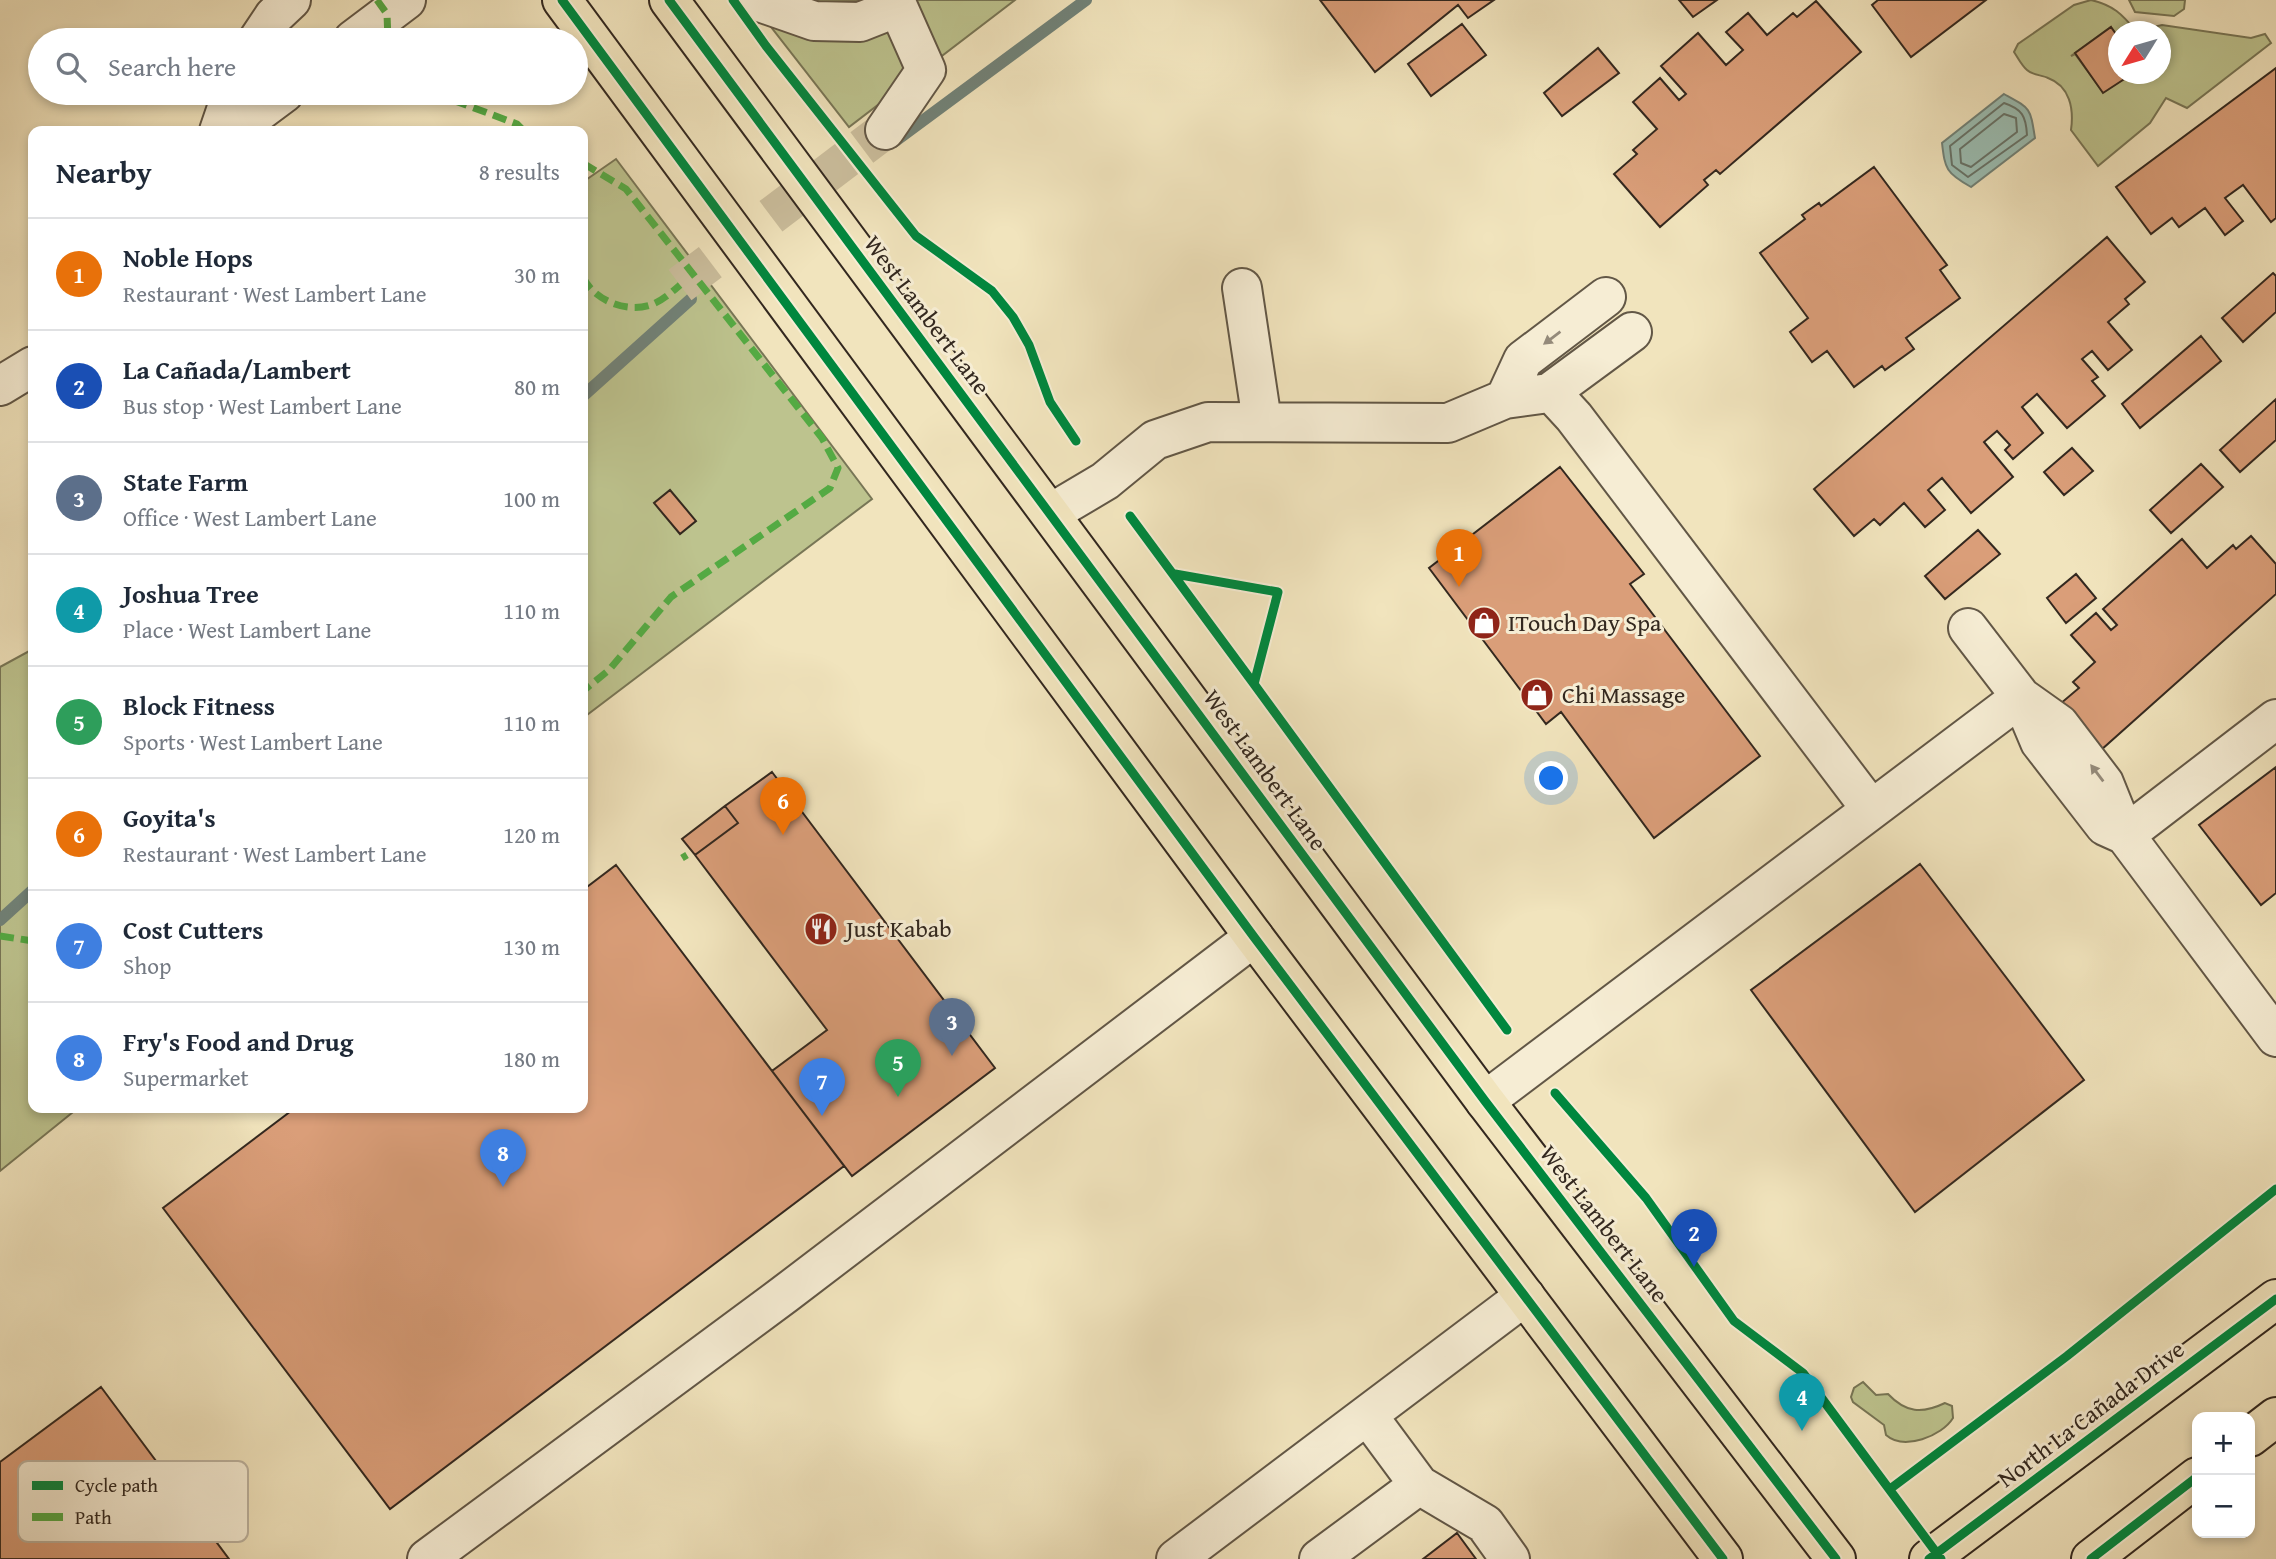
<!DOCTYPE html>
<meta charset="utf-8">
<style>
:root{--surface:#fff;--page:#f6f6f7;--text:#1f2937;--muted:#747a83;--line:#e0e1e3;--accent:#1a73e8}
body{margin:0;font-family:"Gentium Book Plus",serif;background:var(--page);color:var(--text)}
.controls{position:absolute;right:21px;bottom:21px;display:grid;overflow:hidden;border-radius:14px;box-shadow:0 4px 10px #0003}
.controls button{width:63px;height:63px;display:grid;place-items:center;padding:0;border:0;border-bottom:2px solid var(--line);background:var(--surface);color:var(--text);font:35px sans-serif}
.compass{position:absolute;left:2108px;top:21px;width:63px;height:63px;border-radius:50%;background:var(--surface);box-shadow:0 4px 10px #0003;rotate:233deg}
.you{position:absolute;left:1552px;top:779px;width:24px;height:24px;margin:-18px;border:5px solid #fff;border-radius:50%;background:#1a73e8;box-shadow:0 0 0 10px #1a73e833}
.badge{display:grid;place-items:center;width:46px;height:46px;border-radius:50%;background:var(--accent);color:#fff;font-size:23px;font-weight:700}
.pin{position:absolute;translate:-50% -58px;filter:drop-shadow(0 2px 4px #0008)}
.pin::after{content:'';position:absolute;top:37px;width:24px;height:21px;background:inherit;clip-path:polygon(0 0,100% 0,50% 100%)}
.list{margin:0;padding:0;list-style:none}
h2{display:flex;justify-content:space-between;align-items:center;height:91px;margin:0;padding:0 28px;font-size:30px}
h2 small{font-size:23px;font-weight:400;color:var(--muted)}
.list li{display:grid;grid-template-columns:46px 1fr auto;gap:21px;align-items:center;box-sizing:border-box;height:112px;padding:0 28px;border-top:2px solid var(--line)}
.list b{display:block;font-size:26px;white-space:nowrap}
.list p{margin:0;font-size:23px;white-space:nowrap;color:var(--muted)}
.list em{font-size:23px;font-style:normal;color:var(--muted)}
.icon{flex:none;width:38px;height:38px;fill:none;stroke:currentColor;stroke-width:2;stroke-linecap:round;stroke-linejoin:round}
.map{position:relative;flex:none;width:2276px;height:1559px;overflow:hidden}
.search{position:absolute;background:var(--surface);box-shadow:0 4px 10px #0003;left:28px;top:28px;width:560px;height:77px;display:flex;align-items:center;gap:18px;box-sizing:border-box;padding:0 24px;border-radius:38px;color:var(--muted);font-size:26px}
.panel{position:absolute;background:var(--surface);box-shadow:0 4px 10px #0003;left:28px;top:126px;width:560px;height:987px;border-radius:14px}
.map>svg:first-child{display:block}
</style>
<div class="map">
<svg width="2276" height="1559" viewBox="0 0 2276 1559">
<rect width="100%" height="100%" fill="#f1e4bd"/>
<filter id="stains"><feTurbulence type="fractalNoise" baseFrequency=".00286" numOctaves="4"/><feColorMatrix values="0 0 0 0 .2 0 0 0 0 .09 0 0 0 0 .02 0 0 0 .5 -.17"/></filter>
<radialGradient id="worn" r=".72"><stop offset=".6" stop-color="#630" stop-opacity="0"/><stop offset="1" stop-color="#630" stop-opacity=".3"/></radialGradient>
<path fill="#bdc38e" stroke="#787656" stroke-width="2" fill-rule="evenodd" d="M 750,0 L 1015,0 L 849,127 Z
M 2091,0 C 2113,5 2122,14 2136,31 L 2162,25 L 2251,38 L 2265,34 L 2271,43 L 2187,108 L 2166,98 L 2150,123 L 2098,166 L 2071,130 C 2074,109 2070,86 2048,78 C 2042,75 2032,75 2027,70 C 2022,66 2018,58 2014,52 L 2018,44 L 2074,5 ZM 2111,27 L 2118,37 L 2118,32 L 2160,32 L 2160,74 L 2132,74 L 2103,92 L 2075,54 L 2071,56 Z
M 2129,0 L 2185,0 L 2184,9 L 2174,16 L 2135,12 Z
M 616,159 L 872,499 L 583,718 L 583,182 Z
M 33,649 L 33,1108 L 78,1108 L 0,1171 L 0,667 Z
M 1863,1382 L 1876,1395 L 1888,1394 C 1906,1413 1922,1414 1945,1403 L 1952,1406 L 1953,1418 C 1942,1436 1904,1451 1886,1435 L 1884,1425 L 1853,1402 L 1851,1397 L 1854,1388 Z"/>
<path fill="#9bbeb3" stroke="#718278" stroke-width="2" d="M 2004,94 C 2031,109 2030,107 2035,138 L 1971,187 C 1946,173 1945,169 1942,143 Z"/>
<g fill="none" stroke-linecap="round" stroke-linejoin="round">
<path stroke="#677369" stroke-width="2" d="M 2004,103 C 2022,109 2026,116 2027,135 L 1968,177 L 1952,165 L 1950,146 Z
M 2004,114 L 2016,118 L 2017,132 L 1971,167 L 1961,163 L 1960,149 Z"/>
<path stroke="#718278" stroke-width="12" d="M 894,142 L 1086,0
M 583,396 L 691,299
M 0,920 L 33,890"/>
</g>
<path fill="#da9e79" stroke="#33281f" stroke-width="2" d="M 1320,0 L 1494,0 L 1468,18 L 1458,5 L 1375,72 Z
M 1679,0 L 1717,0 L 1693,17 Z
M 1878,0 L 1986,0 L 1911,57 L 1872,5 Z
M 1816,1 L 1861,52 L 1720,174 L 1716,170 L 1704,180 L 1708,185 L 1660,227 L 1614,174 L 1637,154 L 1633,150 L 1657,129 L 1633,102 L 1660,78 L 1679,100 L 1686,94 L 1661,66 L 1698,33 L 1726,65 L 1743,50 L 1726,32 L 1748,13 L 1767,35 L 1793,13 L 1797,17 Z
M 1462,24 L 1486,55 L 1431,96 L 1408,64 Z
M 2111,27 L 2118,37 L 2118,74 L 2132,74 L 2103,93 L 2075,53 Z
M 1598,48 L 1619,73 L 1562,116 L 1544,93 Z
M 2276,68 L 2276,218 L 2271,222 L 2243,185 L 2225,198 L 2243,221 L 2225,235 L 2205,208 L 2179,227 L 2172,218 L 2151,234 L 2116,187 Z
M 1874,167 L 1947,265 L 1940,270 L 1960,298 L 1906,338 L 1914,349 L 1885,370 L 1882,366 L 1854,387 L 1827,351 L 1812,362 L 1790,332 L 1808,318 L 1760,253 L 1805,219 L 1802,215 L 1819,203 L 1821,206 Z
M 2107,237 L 2145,282 L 2125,299 L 2129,304 L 2108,322 L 2132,350 L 2108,370 L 2092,351 L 2082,359 L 2098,377 L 2092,381 L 2105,396 L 2067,428 L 2037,394 L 2022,407 L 2043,433 L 2013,459 L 2005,450 L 2010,445 L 1997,431 L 1984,442 L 2013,477 L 1971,513 L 1942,478 L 1928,490 L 1945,510 L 1925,527 L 1904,503 L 1880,525 L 1874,519 L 1854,536 L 1814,489 Z
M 2273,273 L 2276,276 L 2276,312 L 2243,342 L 2222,318 Z
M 2201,336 L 2221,361 L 2140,428 L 2122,404 Z
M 2276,399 L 2276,440 L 2240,472 L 2220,450 Z
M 2072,448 L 2093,471 L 2064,495 L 2044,472 Z
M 2201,464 L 2223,487 L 2171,533 L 2150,510 Z
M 1560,467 L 1644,574 L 1630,584 L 1760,756 L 1654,838 L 1561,712 L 1546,724 L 1429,568 Z
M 670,490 L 696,521 L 680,534 L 654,503 Z
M 1978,530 L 2000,554 L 1945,599 L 1925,576 Z
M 2251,536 L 2276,564 L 2276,594 L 2101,750 L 2060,704 L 2079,688 L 2073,682 L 2095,662 L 2071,635 L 2096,613 L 2111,630 L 2117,625 L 2103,609 L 2182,539 L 2207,568 L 2233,545 L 2236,549 Z
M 2076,574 L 2096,598 L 2066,623 L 2047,598 Z
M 2276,767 L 2276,893 L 2261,905 L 2199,825 Z
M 772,772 L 995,1068 L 852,1176 L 772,1071 L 827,1030 L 695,855 L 738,823 L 725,806 Z
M 725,806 L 738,823 L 695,855 L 682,839 Z
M 1920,864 L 2084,1080 L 1915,1212 L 1751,990 Z
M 616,865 L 844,1166 L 390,1509 L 163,1208 L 295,1108 L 583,1108 L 583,890 Z
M 101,1387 L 229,1559 L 0,1559 L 0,1462 Z
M 1457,1533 L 1476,1559 L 1423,1559 Z"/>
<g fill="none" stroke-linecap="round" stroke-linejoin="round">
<path stroke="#cbbe9d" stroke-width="38" stroke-dasharray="38 19" stroke-linecap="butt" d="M 680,285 L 885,130"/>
<defs>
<path id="minor" d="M 754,0 L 814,21 L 860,22 L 898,7 L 926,70 L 885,130
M 258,40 L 274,16 L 291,0
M 353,40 L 406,0
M 219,131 L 232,93
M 233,131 L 284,93
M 1242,288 L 1262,421
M 1606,297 L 1523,360 L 1505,399 L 1549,393 L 1632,332
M 0,386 L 33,366
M 1551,392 L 1574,417 L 1871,809
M 1051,513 L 1105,481 L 1155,440 L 1208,422 L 1448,423 L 1505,399
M 2125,835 L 2105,826 L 2040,742 L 2021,697 L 2059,724 L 2104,783 L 2125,835 L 2276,1037
M 2125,835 L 2276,719
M 1485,1101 L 2021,697 L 1968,628
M 1419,1485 L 1485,1524 L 1510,1559
M 427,1559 L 785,1294 L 1254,937
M 1176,1559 L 1525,1296
M 1319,1559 L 1419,1485 L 1368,1416"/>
<path id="major" d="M 562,0 L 1254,937 L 1723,1559
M 669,0 L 1485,1101 L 1836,1559
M 2250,1437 L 2276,1417
M 1929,1559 L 2276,1299
M 2091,1559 L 2197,1477"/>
</defs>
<use href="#minor" stroke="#625746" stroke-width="42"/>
<use href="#major" stroke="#33281f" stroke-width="42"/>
<use href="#minor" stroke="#f6edd4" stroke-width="38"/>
<use href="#major" stroke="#f1e4bd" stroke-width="38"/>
<path stroke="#54aa43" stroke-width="7" stroke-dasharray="14 7" stroke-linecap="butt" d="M 377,0 L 387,14 L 388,40
M 434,93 L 517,124 L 524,131
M 583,165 L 586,165 L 626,189 L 822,438 L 838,468 L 830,488 L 671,597 L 609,670 L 583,691
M 583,277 C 594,301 628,314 653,304 C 663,300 672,292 680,285
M 682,858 L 687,855
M 0,936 L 33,941"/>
<defs>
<path id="cycleway" d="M 562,0 L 1254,937 L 1723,1559
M 669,0 L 1485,1101 L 1836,1559
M 733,0 L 766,46 L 916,236 L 992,291 L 1013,317 L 1029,345 L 1050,402 L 1076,441
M 1130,516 L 1254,684 L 1278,592 L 1175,574
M 1254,684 L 1507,1030
M 1555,1093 L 1646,1198 L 1734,1321 L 1803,1373 L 1941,1559
M 1890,1489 L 2067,1356 L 2276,1189
M 1929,1559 L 2276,1299
M 2091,1559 L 2197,1477"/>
</defs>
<use href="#cycleway" stroke="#f6edd4" stroke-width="13"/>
<use href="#cycleway" stroke="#00873e" stroke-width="9"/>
</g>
<defs><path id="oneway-solid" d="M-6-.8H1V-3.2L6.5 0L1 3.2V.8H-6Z" transform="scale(1.75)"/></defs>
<g fill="#948a7a">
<use href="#oneway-solid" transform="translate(1552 338) rotate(143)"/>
<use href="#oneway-solid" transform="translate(2097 773) rotate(-127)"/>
</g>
<defs>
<symbol id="shop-disc" viewBox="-11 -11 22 22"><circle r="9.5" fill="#8f2418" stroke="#f6edd4"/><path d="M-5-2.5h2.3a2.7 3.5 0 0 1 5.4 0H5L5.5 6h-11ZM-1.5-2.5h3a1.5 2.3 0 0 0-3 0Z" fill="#fff"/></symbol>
<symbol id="restaurant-disc" viewBox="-11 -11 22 22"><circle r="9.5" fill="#8f2418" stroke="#f6edd4"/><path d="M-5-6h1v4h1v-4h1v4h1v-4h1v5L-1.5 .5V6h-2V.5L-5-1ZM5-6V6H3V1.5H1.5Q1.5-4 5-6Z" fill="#fff"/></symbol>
</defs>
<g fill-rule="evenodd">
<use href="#shop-disc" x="1465" y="604" width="38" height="38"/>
<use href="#shop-disc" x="1518" y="676" width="38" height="38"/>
<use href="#restaurant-disc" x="802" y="910" width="38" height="38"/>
</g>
<g text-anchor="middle" stroke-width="6" stroke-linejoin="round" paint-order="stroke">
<g font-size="24" fill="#33281f" stroke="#f6edd4">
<text transform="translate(927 315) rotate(53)" y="8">West Lambert Lane</text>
<text transform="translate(1265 770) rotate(54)" y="8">West Lambert Lane</text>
<text transform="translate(1604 1224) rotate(52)" y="8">West Lambert Lane</text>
<text transform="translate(2091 1414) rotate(-37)" y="8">North La Cañada Drive</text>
</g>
<g font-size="24" fill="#33281f" stroke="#f6edd4" text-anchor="start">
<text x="1508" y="631">ITouch Day Spa</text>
<text x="1562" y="703">Chi Massage</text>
<text x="846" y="937">Just Kabab</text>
</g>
</g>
<rect x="18" y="1461" width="230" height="81" rx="10" fill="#f6edd4" stroke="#bcb29e" stroke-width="2"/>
<rect x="32" y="1481" width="31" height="9" fill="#00873e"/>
<rect x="32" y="1513" width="31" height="8" fill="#54aa43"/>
<g font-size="19" fill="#33281f">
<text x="75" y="1492">Cycle path</text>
<text x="75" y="1524">Path</text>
</g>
<rect width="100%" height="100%" filter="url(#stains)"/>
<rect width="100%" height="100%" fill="url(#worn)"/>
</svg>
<div class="controls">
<button>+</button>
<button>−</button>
</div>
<svg class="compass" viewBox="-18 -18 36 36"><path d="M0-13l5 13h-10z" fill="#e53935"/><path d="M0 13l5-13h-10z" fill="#747a83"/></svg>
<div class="you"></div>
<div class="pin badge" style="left:1459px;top:587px;background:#e8710a">1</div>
<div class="pin badge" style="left:1694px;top:1267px;background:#1a4fb4">2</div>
<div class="pin badge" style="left:952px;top:1056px;background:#5c6f8a">3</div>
<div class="pin badge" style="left:1802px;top:1431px;background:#0f9aa8">4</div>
<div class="pin badge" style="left:898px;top:1097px;background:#2e9e5b">5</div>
<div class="pin badge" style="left:783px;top:835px;background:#e8710a">6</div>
<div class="pin badge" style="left:822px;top:1116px;background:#3f7fe0">7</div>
<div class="pin badge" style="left:503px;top:1187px;background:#3f7fe0">8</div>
<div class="search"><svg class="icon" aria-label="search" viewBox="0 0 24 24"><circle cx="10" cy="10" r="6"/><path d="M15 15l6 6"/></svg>Search here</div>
<section class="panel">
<h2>Nearby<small>8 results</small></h2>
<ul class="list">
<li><span class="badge" style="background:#e8710a">1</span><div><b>Noble Hops</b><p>Restaurant · West Lambert Lane</p></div><em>30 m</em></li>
<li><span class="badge" style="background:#1a4fb4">2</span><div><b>La Cañada/Lambert</b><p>Bus stop · West Lambert Lane</p></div><em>80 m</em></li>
<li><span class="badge" style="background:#5c6f8a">3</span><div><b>State Farm</b><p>Office · West Lambert Lane</p></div><em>100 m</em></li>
<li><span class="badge" style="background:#0f9aa8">4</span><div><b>Joshua Tree</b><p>Place · West Lambert Lane</p></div><em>110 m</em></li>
<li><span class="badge" style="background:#2e9e5b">5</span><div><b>Block Fitness</b><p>Sports · West Lambert Lane</p></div><em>110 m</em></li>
<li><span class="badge" style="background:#e8710a">6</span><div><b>Goyita's</b><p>Restaurant · West Lambert Lane</p></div><em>120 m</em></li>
<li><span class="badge" style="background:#3f7fe0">7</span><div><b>Cost Cutters</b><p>Shop</p></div><em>130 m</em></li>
<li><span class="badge" style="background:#3f7fe0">8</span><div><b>Fry's Food and Drug</b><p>Supermarket</p></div><em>180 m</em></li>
</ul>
</section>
</div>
